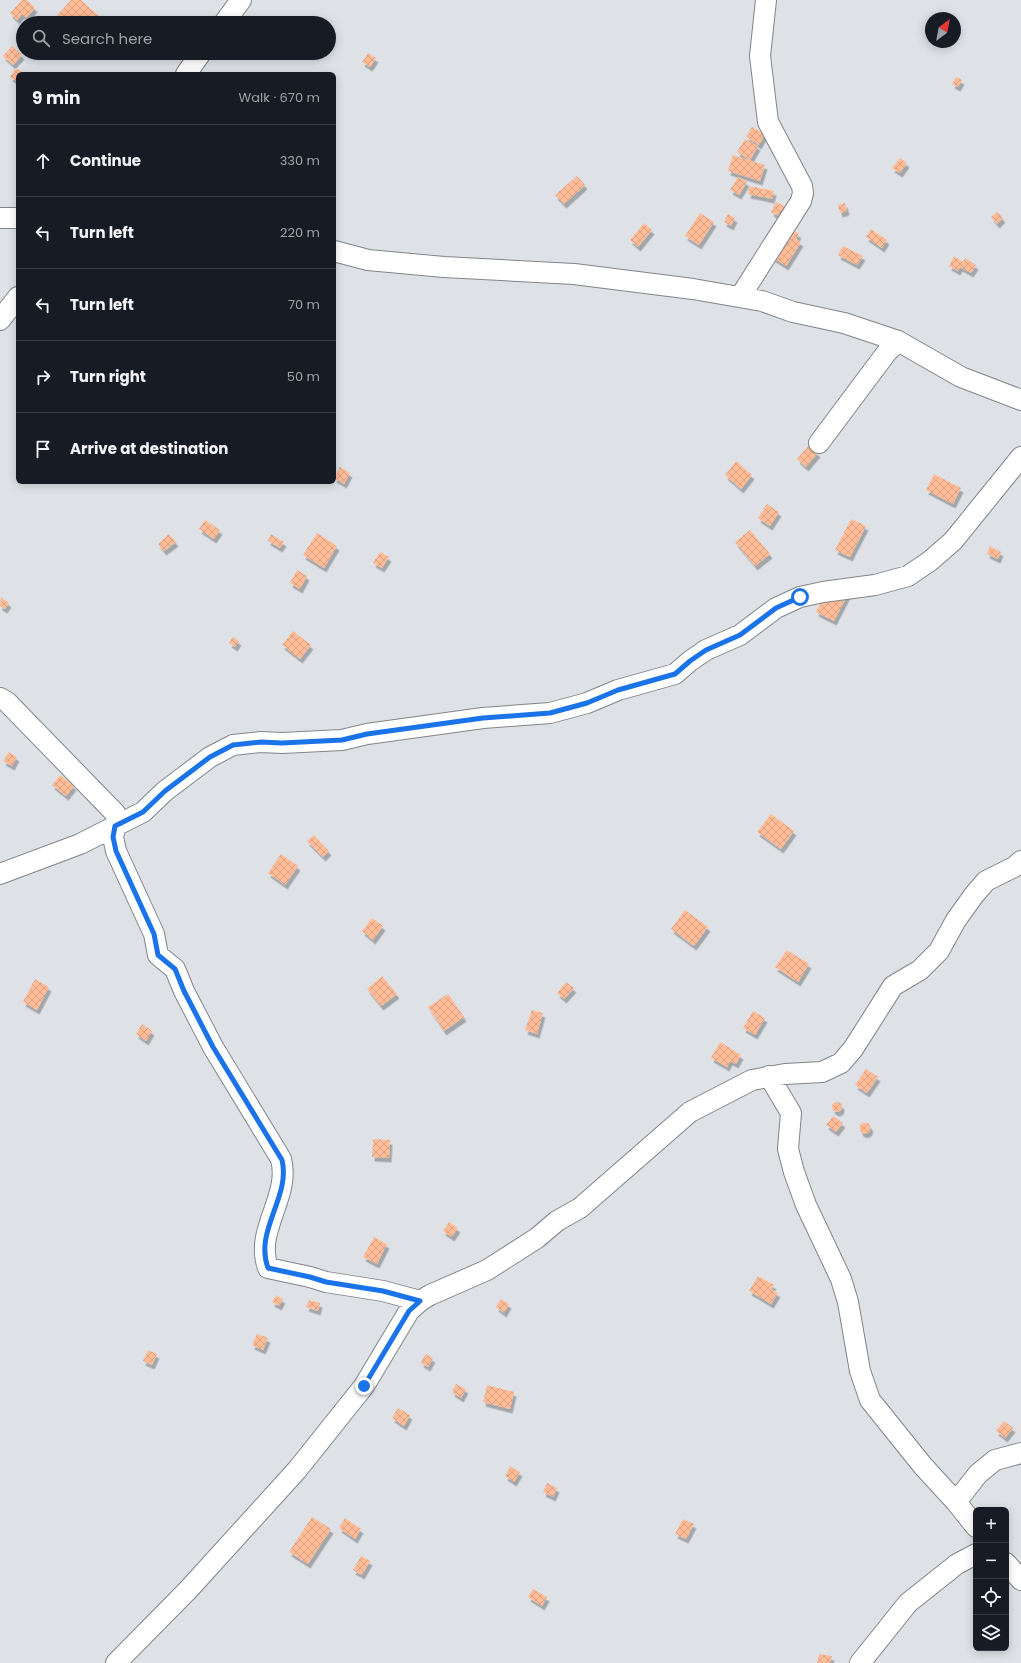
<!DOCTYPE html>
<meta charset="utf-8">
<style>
:root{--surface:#171b24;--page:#242831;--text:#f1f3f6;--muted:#9ea1a6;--line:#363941}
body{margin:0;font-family:Poppins,sans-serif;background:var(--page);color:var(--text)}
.controls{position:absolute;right:12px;bottom:12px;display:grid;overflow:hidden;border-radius:6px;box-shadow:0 2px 10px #0003}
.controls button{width:36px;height:36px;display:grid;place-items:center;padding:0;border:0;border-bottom:1px solid var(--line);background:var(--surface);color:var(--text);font:20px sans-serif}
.compass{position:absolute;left:925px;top:12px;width:36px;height:36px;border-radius:50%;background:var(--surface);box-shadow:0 2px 10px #0003;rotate:32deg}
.stop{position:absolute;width:12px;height:12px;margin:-9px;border:3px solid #1a73e8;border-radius:50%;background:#fff}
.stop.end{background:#1a73e8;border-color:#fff;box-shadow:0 1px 4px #0008}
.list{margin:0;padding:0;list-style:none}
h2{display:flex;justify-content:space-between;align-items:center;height:52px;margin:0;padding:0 16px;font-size:17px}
h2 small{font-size:13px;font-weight:400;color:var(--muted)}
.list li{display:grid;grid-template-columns:26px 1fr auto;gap:12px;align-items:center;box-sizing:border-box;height:72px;padding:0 16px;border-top:1px solid var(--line)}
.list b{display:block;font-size:15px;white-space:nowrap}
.list em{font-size:13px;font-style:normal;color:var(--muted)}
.icon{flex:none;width:22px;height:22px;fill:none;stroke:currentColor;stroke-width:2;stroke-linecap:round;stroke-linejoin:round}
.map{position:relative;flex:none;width:1021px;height:1663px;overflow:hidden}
.search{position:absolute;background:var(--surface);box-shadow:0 2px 10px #0003;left:16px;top:16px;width:320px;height:44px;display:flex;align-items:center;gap:10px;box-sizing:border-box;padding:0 14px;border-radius:22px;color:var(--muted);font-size:15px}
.panel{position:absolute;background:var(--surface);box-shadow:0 2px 10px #0003;left:16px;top:72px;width:320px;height:412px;border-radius:6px}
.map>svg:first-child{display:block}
</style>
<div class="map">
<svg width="1021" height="1663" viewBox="0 0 1021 1663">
<defs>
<pattern id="building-cross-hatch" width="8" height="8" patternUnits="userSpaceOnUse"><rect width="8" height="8" fill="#ffbc97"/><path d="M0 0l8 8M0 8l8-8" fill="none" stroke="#dba283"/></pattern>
<filter id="shadow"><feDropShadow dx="2.5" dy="4.5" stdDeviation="0" flood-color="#0004"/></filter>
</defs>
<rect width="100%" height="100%" fill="#dee2e7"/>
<path fill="url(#building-cross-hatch)" filter="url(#shadow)" d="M 22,0 L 27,0 L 35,8 L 26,18 L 22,14 L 17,20 L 10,13 Z
M 71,0 L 81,0 L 100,17 L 94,23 L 60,23 L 55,18 Z
M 12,46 L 22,55 L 13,65 L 3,56 Z
M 368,53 L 376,58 L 370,67 L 362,62 Z
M 16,68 L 26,74 L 18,74 L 18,82 L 10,77 Z
M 956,77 L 962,80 L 958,87 L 952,84 Z
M 752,127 L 765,134 L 759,145 L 746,137 Z
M 745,139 L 758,146 L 750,160 L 737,152 Z
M 733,155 L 765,165 L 760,181 L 728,171 Z
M 900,158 L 907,163 L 900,173 L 892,168 Z
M 577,176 L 585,185 L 564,204 L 555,195 Z
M 738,177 L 747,182 L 739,195 L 730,190 Z
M 750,186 L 774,191 L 772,199 L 748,194 Z
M 776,202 L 790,209 L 785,219 L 771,212 Z
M 845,203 L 847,211 L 840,213 L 838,205 Z
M 997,212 L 1003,218 L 997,224 L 991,217 Z
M 700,213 L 714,222 L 699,245 L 685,236 Z
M 728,214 L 735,218 L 731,226 L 724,222 Z
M 644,223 L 652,230 L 638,247 L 630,240 Z
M 790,228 L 799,234 L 796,239 L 801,242 L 786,266 L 772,257 Z
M 871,229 L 887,240 L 882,248 L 866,237 Z
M 843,246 L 863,256 L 857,265 L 838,255 Z
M 954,256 L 963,262 L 965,258 L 976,265 L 971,273 L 960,267 L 958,271 L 949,266 Z
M 809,445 L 818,453 L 806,467 L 797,459 Z
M 736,461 L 752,475 L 741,489 L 725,475 Z
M 340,467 L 350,473 L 344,484 L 334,478 Z
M 934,474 L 961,488 L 953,504 L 926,490 Z
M 767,504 L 779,512 L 770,526 L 758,518 Z
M 851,519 L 866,526 L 850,557 L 835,550 Z
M 205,520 L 220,530 L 214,539 L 199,529 Z
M 750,530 L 770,554 L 755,566 L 735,542 Z
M 317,533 L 337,546 L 324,568 L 303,555 Z
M 169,534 L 176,542 L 164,551 L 158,544 Z
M 271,534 L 284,542 L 280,548 L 268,541 Z
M 990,546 L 1001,552 L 998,559 L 987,554 Z
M 380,552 L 389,557 L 382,568 L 373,563 Z
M 297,570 L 307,576 L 300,589 L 290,583 Z
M 831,582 L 849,592 L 834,621 L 816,612 Z
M 1,597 L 9,603 L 5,609 L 0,606 Z
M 293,631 L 311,645 L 300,659 L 282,645 Z
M 233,637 L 239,641 L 235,647 L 229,643 Z
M 9,752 L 17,757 L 12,766 L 3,761 Z
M 60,775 L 74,786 L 66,796 L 52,785 Z
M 771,814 L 794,831 L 781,849 L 757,832 Z
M 314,835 L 329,851 L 323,857 L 307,841 Z
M 281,854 L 298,866 L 285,885 L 268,873 Z
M 685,910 L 708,927 L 694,946 L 671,929 Z
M 372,918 L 383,926 L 373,940 L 362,931 Z
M 787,950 L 809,964 L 798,982 L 775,967 Z
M 382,976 L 397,994 L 381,1006 L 367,989 Z
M 35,979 L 49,987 L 37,1010 L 23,1002 Z
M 566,982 L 574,988 L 564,999 L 557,993 Z
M 448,994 L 464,1017 L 444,1031 L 428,1007 Z
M 532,1010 L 543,1013 L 537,1034 L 525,1030 Z
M 753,1011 L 765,1018 L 755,1035 L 743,1028 Z
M 142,1024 L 152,1031 L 146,1041 L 136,1034 Z
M 720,1042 L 741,1055 L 736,1064 L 730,1061 L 727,1067 L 711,1058 Z
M 866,1069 L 878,1077 L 867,1093 L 855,1085 Z
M832 1107a5 5 0 1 1 10 0a5 5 0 1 1-10 0Z
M 833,1116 L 843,1123 L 836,1132 L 826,1125 Z
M859.5 1128a5.5 5.5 0 1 1 11 0a5.5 5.5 0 1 1-11 0Z
M 373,1139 L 390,1140 L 389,1158 L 372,1157 Z
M 449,1222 L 458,1228 L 452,1237 L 443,1231 Z
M 374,1237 L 387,1244 L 377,1264 L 363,1257 Z
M 758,1276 L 774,1285 L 771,1289 L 778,1293 L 771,1304 L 749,1291 Z
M 276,1295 L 283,1299 L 279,1306 L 272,1302 Z
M 501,1299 L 509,1304 L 504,1313 L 496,1307 Z
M 309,1300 L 320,1303 L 318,1311 L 306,1307 Z
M 257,1334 L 268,1338 L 263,1350 L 252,1345 Z
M 148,1350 L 157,1354 L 152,1365 L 143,1361 Z
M 425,1354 L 433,1358 L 428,1367 L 421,1363 Z
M 456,1384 L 466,1389 L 461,1398 L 452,1392 Z
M 487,1385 L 514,1392 L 510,1409 L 483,1402 Z
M 398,1408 L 410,1415 L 404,1426 L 392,1418 Z
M 1004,1421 L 1013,1428 L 1005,1438 L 996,1431 Z
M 510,1466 L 520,1472 L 514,1482 L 505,1476 Z
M 547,1483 L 557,1488 L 553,1497 L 543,1492 Z
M 312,1517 L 331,1529 L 308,1564 L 289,1552 Z
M 345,1518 L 361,1529 L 355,1539 L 339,1528 Z
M 683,1519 L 694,1524 L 686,1539 L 675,1534 Z
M 361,1556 L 370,1561 L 362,1575 L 353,1570 Z
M 533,1589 L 547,1597 L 542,1606 L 528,1597 Z
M 819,1654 L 832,1656 L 830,1663 L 817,1663 Z"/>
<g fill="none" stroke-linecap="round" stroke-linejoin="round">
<defs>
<path id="minor" d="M 224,23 L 241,0
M 186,74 L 201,53
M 0,218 L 18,218
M 334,251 L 368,260 L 444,267 L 574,274 L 693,289 L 762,301 L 793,312 L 844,323 L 898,341 L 961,377 L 1021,400
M 740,297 L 801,201 L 803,193 L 802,186 L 768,122 L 760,56 L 766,0
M 0,320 L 18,297
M 819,443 L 887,352 L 898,341
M 0,698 L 7,702 L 115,813 L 117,820 L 113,837 L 116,851 L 154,934 L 158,955 L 175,969 L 184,991 L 213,1047 L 281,1159 C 291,1197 254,1230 268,1268 L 310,1277 L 326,1282 L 383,1291 L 420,1301
M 0,874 L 80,844 L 143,812 L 165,791 L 210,757 L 233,745 L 261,742 L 282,743 L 342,740 L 367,734 L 483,718 L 550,713 L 587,703 L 618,690 L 675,674 L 690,661 L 706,650 L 740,635 L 776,608 L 800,597 L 823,592 L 875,585 L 908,576 L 930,561 L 953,541 L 1021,457
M 769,1076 L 791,1113 L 788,1149 L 794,1172 L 806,1205 L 841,1279 L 848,1302 L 860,1371 L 870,1400 L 923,1466 L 956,1502 L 976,1527
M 956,1502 L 978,1474 L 995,1460 L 1021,1453
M 1006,1563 L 1021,1580
M 116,1663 L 188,1590 L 297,1470 L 364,1386 L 409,1311 L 420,1301 L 430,1295 L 487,1270 L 537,1238 L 557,1221 L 580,1208 L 690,1112 L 752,1080 L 785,1074 L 822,1072 L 841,1063 L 853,1049 L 893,986 L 920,970 L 939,951 L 956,920 L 974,895 L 986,881 L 1014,867 L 1021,861
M 860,1663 L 908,1603 L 957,1564 L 976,1554"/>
</defs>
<use href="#minor" stroke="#818489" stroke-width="22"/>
<use href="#minor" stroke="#fff" stroke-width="20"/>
</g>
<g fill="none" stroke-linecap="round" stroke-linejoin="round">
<path stroke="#1a73e8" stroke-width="5" d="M 364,1386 L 409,1311 L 420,1301 L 383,1291 L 326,1282 L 310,1277 L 268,1268 C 254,1230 291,1197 282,1160 L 213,1047 L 184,991 L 175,969 L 158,955 L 154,934 L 116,851 L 113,837 L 115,826 L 143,812 L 165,791 L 210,757 L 233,745 L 261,742 L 282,743 L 342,740 L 367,734 L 483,718 L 550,713 L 587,703 L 618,690 L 675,674 L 690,661 L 706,650 L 740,635 L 776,608 L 800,597"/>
</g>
</svg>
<div class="controls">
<button>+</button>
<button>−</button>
<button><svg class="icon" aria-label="locate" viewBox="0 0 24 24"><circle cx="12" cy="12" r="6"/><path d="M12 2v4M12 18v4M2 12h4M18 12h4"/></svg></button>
<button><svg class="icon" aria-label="layers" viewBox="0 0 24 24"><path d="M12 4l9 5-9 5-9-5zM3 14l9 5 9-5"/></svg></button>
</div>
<svg class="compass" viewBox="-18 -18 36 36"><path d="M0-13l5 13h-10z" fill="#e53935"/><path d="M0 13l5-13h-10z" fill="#9ea1a6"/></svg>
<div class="stop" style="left:800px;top:597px"></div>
<div class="stop end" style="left:364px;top:1386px"></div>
<div class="search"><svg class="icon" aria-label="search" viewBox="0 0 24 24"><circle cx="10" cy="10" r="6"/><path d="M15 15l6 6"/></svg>Search here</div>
<section class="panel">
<h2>9 min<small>Walk · 670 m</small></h2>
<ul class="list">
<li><svg class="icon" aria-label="ahead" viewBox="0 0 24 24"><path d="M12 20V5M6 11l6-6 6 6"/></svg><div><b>Continue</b></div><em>330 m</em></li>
<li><svg class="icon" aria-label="left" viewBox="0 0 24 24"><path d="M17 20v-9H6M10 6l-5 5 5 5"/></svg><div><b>Turn left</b></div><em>220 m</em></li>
<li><svg class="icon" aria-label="left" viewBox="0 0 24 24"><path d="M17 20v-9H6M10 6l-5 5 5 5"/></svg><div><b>Turn left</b></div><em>70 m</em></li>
<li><svg class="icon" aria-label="right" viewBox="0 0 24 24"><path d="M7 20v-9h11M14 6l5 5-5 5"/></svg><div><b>Turn right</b></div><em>50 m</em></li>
<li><svg class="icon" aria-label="arrive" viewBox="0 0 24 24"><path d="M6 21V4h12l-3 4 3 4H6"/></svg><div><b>Arrive at destination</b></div></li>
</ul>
</section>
</div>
